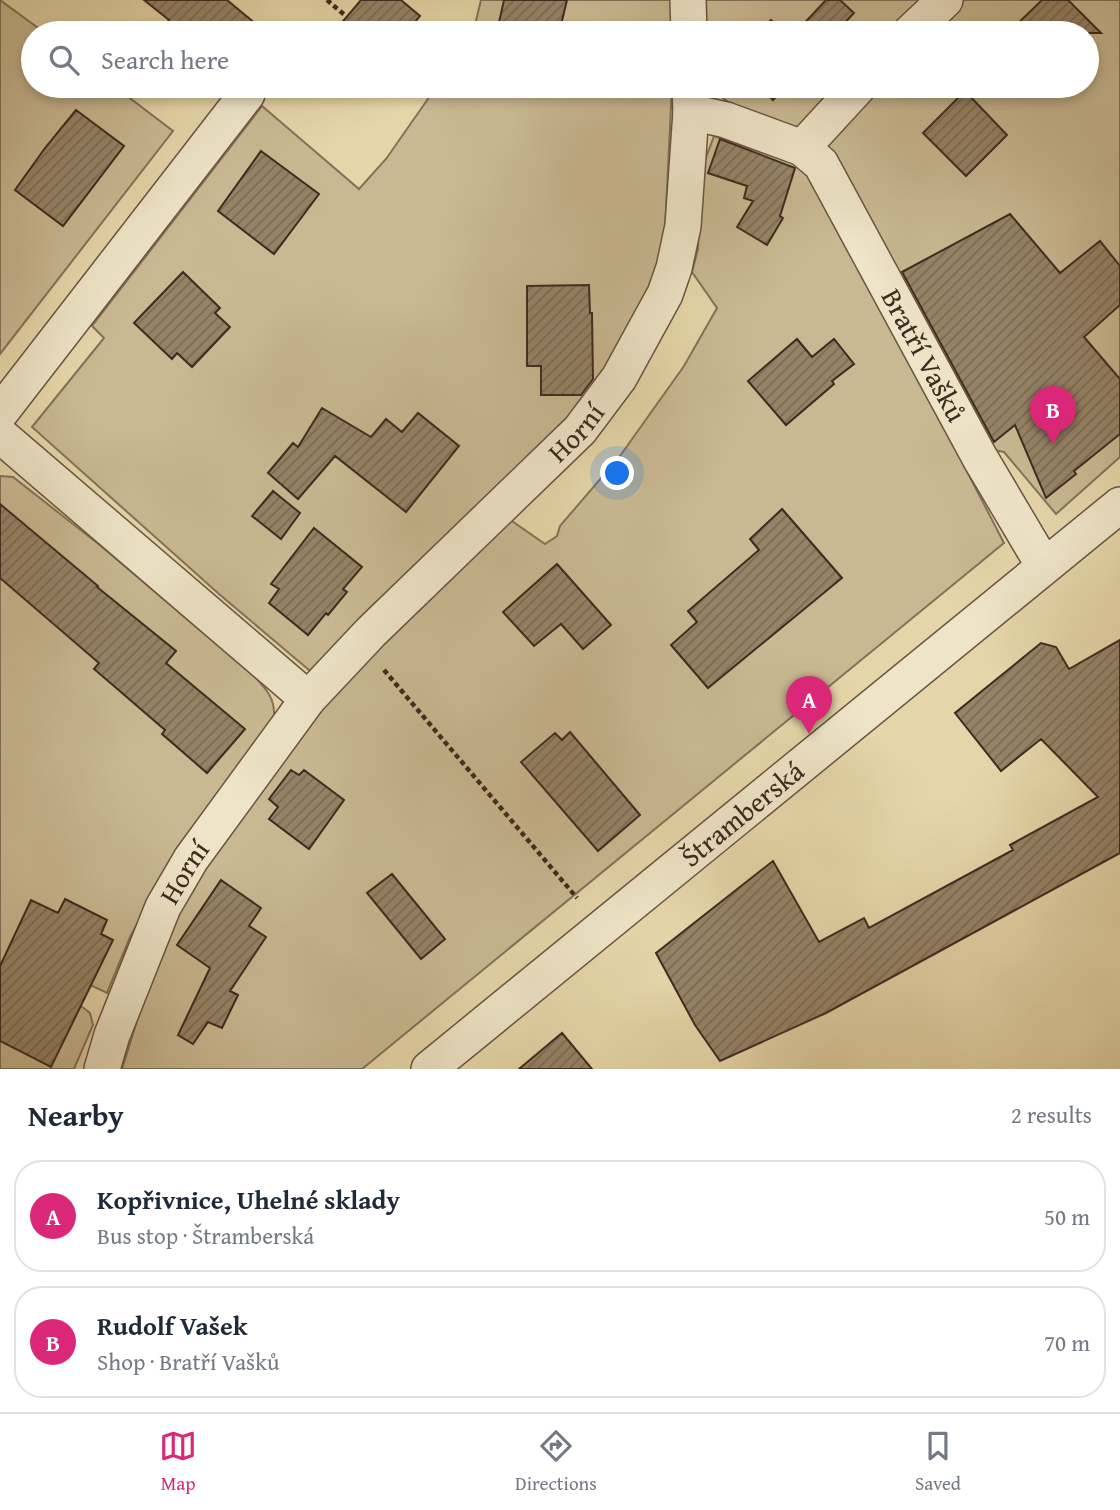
<!DOCTYPE html>
<meta charset="utf-8">
<style>
:root{--surface:#fff;--page:#f2f2f3;--text:#1f2937;--muted:#747a83;--line:#e0e1e3;--accent:#db2777}
body{margin:0;font-family:"Gentium Book Plus",serif;background:var(--page);color:var(--text)}
.you{position:absolute;left:618px;top:474px;width:24px;height:24px;margin:-18px;border:5px solid #fff;border-radius:50%;background:#1a73e8;box-shadow:0 0 0 10px #1a73e833}
.badge{display:grid;place-items:center;width:46px;height:46px;border-radius:50%;background:var(--accent);color:#fff;font-size:23px;font-weight:700}
.pin{position:absolute;translate:-50% -58px;filter:drop-shadow(0 2px 4px #0008)}
.pin::after{content:'';position:absolute;top:37px;width:24px;height:21px;background:inherit;clip-path:polygon(0 0,100% 0,50% 100%)}
.list{margin:0;padding:0;list-style:none}
h2{display:flex;justify-content:space-between;align-items:center;height:91px;margin:0;padding:0 28px;font-size:30px}
h2 small{font-size:23px;font-weight:400;color:var(--muted)}
.list li{display:grid;grid-template-columns:46px 1fr auto;gap:21px;align-items:center;box-sizing:border-box;height:112px;margin:0 14px 14px;padding:0 14px;border:2px solid var(--line);border-radius:28px}
.list b{display:block;font-size:26px;white-space:nowrap}
.list p{margin:0;font-size:23px;white-space:nowrap;color:var(--muted)}
.list em{font-size:23px;font-style:normal;color:var(--muted)}
.icon{flex:none;width:38px;height:38px;fill:none;stroke:currentColor;stroke-width:2;stroke-linecap:round;stroke-linejoin:round}
.map{position:relative;flex:none;width:1120px;height:1069px;overflow:hidden}
.search{position:absolute;background:var(--surface);box-shadow:0 4px 10px #0003;left:21px;right:21px;top:21px;height:77px;display:flex;align-items:center;gap:18px;box-sizing:border-box;padding:0 24px;border-radius:38px;color:var(--muted);font-size:26px}
.sheet{height:343px;background:var(--surface)}
nav{display:flex;justify-content:space-around;align-items:center;box-sizing:border-box;height:98px;border-top:2px solid var(--line);background:var(--surface);font-size:19px;color:var(--muted)}
nav a{display:grid;justify-items:center;gap:4px}
nav .on{color:var(--accent)}
.map>svg:first-child{display:block}
</style>
<div class="map">
<svg width="1120" height="1069" viewBox="0 0 1120 1069">
<defs>
<pattern id="building-hatch" width="6" height="6" patternUnits="userSpaceOnUse" patternTransform="scale(1.75)"><rect width="6" height="6" fill="#958367"/><path d="M-1 1l2-2M0 6l6-6M5 7l2-2" fill="none" stroke="#7b6b54"/></pattern>
</defs>
<rect width="100%" height="100%" fill="#e5d6a9"/>
<filter id="stains"><feTurbulence type="fractalNoise" baseFrequency=".00286" numOctaves="4"/><feColorMatrix values="0 0 0 0 .2 0 0 0 0 .09 0 0 0 0 .02 0 0 0 .5 -.17"/></filter>
<radialGradient id="worn" r=".72"><stop offset=".6" stop-color="#630" stop-opacity="0"/><stop offset="1" stop-color="#630" stop-opacity=".3"/></radialGradient>
<path fill="#c9b992" stroke="#847258" stroke-width="2" d="M 0,0 L 45,33 L 33,33 L 33,86 L 114,86 L 173,131 L 0,354 Z
M 481,0 L 675,0 L 673,33 L 473,33 Z
M 700,0 L 924,0 L 891,33 L 699,33 Z
M 964,0 L 1120,0 L 1120,457 L 1056,514 L 1004,452 L 988,449 L 823,147 L 873,86 L 1087,86 L 1087,33 L 926,33 Z
M 437,86 L 672,86 L 664,250 L 655,285 L 594,396 L 316,676 L 219,594 L 32,427 L 104,338 L 92,326 L 262,106 L 359,189 L 386,159 Z
M 711,86 L 839,86 L 798,127 C 759,121 738,116 711,86 Z
M 714,136 L 796,164 L 812,178 L 869,282 L 1004,543 L 362,1069 L 122,1069 L 151,976 L 178,903 L 275,769 L 366,653 L 509,519 L 545,544 L 557,536 L 560,526 L 620,456 L 684,366 L 717,308 L 692,272 L 698,249 L 701,171 Z
M 0,476 L 13,477 L 101,546 L 254,676 C 266,689 275,698 274,716 L 167,870 L 130,937 L 107,993 L 27,955 L 18,973 L 81,1006 L 90,1013 L 93,1025 L 74,1069 L 0,1069 Z"/>
<path fill="url(#building-hatch)" stroke="#3f2a1f" stroke-width="2" d="M 144,0 L 227,0 L 267,33 L 159,33 L 169,20 Z
M 361,0 L 401,0 L 420,16 L 406,33 L 333,33 Z
M 504,0 L 567,0 L 559,33 L 522,33 L 498,27 Z
M 826,0 L 840,0 L 854,13 L 835,33 L 795,33 Z
M 1042,0 L 1068,0 L 1101,33 L 1008,33 Z
M 771,20 L 785,33 L 758,33 Z
M 758,86 L 786,86 L 773,100 Z
M 965,91 L 1007,135 L 966,176 L 923,133 Z
M 76,110 L 124,146 L 63,226 L 15,190 L 45,148 Z
M 720,139 L 795,168 L 780,216 L 783,218 L 767,245 L 737,227 L 753,201 L 744,198 L 747,186 L 708,173 Z
M 261,151 L 319,194 L 274,254 L 218,211 Z
M 1010,214 L 1060,273 L 1100,241 L 1120,266 L 1120,305 L 1084,337 L 1120,379 L 1120,434 L 1074,471 L 1076,474 L 1046,498 L 1015,425 L 994,442 L 902,272 Z
M 183,272 L 220,308 L 215,313 L 230,327 L 192,367 L 177,353 L 172,359 L 134,323 Z
M 589,285 L 590,313 L 592,313 L 593,379 L 581,395 L 541,395 L 541,366 L 527,366 L 527,286 Z
M 797,339 L 812,357 L 834,339 L 854,364 L 832,381 L 834,384 L 786,425 L 748,381 Z
M 322,408 L 371,437 L 386,419 L 402,432 L 418,413 L 459,446 L 406,512 L 335,456 L 298,499 L 268,473 L 293,443 L 298,447 Z
M 273,491 L 300,513 L 281,539 L 252,516 Z
M 0,504 L 98,586 L 97,587 L 176,651 L 166,663 L 245,729 L 207,773 L 162,734 L 165,730 L 94,669 L 99,663 L 0,578 Z
M 782,509 L 842,578 L 708,688 L 671,645 L 697,622 L 688,611 L 759,550 L 750,539 Z
M 314,528 L 362,567 L 343,589 L 347,592 L 328,615 L 326,613 L 308,635 L 269,603 L 279,589 L 271,584 Z
M 557,564 L 611,625 L 583,649 L 561,624 L 534,646 L 503,612 Z
M 1120,640 L 1120,853 L 826,1013 L 720,1061 L 695,1025 L 656,953 L 773,861 L 819,942 L 864,918 L 869,928 L 1013,850 L 1010,845 L 1098,797 L 1041,739 L 1001,771 L 955,713 L 1041,643 L 1056,647 L 1069,669 Z
M 570,732 L 640,815 L 598,851 L 521,762 L 555,733 L 562,740 Z
M 291,770 L 299,775 L 304,770 L 344,800 L 309,849 L 269,819 L 278,807 L 269,799 Z
M 392,874 L 445,939 L 421,959 L 367,893 Z
M 221,880 L 261,908 L 249,926 L 266,937 L 230,991 L 238,995 L 222,1028 L 208,1022 L 193,1044 L 178,1035 L 210,968 L 177,945 Z
M 65,899 L 107,920 L 101,934 L 113,940 L 51,1067 L 0,1041 L 0,966 L 31,900 L 58,913 Z
M 562,1033 L 592,1069 L 519,1069 Z"/>
<g fill="none" stroke-linecap="round" stroke-linejoin="round">
<defs>
<g id="minor">
<path d="M 688,0 L 689,33"/>
<path d="M 910,33 L 945,0"/>
<path id="s1" d="M 691,112 L 726,120 L 802,148 L 821,164 L 980,458 L 1044,566"/>
<path d="M 802,148 L 859,86"/>
<path d="M 0,413 L 247,94"/>
<path d="M 0,435 L 308,699"/>
<path id="s2" d="M 102,1069 L 112,1035 L 163,907 L 191,859 L 308,699 L 371,632 L 580,430 L 619,378 L 665,294 L 674,268 L 683,226 L 691,112 L 690,86"/>
<path id="s3" d="M 429,1069 L 1120,505"/>
</g>
</defs>
<use href="#minor" stroke="#685542" stroke-width="38"/>
<path stroke="#3f2a1f" stroke-width="4.5" stroke-dasharray="5 3.5" stroke-linecap="butt" d="M 327,0 L 347,17
M 384,670 L 577,898"/>
<use href="#minor" stroke="#eee4c7" stroke-width="35"/>
</g>
<g text-anchor="middle" stroke-width="5" stroke-linejoin="round" paint-order="stroke">
<g font-size="28" fill="#3f2a1f" stroke="#eee4c7">
<text dy="10" stroke="none"><textPath href="#s1" startOffset="359">Bratří Vašků</textPath></text>
<text dy="10" stroke="none"><textPath href="#s2" startOffset="805">Horní</textPath></text>
<text dy="10" stroke="none"><textPath href="#s3" startOffset="404">Štramberská</textPath></text>
<text dy="10" stroke="none"><textPath href="#s2" startOffset="214">Horní</textPath></text>
</g>
</g>
<rect width="100%" height="100%" filter="url(#stains)"/>
<rect width="100%" height="100%" fill="url(#worn)"/>
</svg>
<div class="you"></div>
<div class="pin badge" style="left:809px;top:734px">A</div>
<div class="pin badge" style="left:1053px;top:444px">B</div>
<div class="search"><svg class="icon" aria-label="search" viewBox="0 0 24 24"><circle cx="10" cy="10" r="6"/><path d="M15 15l6 6"/></svg>Search here</div>
</div>
<section class="sheet">
<h2>Nearby<small>2 results</small></h2>
<ul class="list">
<li><span class="badge">A</span><div><b>Kopřivnice, Uhelné sklady</b><p>Bus stop · Štramberská</p></div><em>50 m</em></li>
<li><span class="badge">B</span><div><b>Rudolf Vašek</b><p>Shop · Bratří Vašků</p></div><em>70 m</em></li>
</ul>
</section>
<nav>
<a class="on"><svg class="icon" aria-label="map" viewBox="0 0 24 24"><path d="M3 6l6-2 6 2 6-2v14l-6 2-6-2-6 2zM9 4v14M15 6v14"/></svg>Map</a>
<a><svg class="icon" aria-label="directions" viewBox="0 0 24 24"><path d="M12 3l9 9-9 9-9-9zM9 14v-3h6M13 9l2 2-2 2"/></svg>Directions</a>
<a><svg class="icon" aria-label="saved" viewBox="0 0 24 24"><path d="M7 4h10v16l-5-4-5 4z"/></svg>Saved</a>
</nav>
